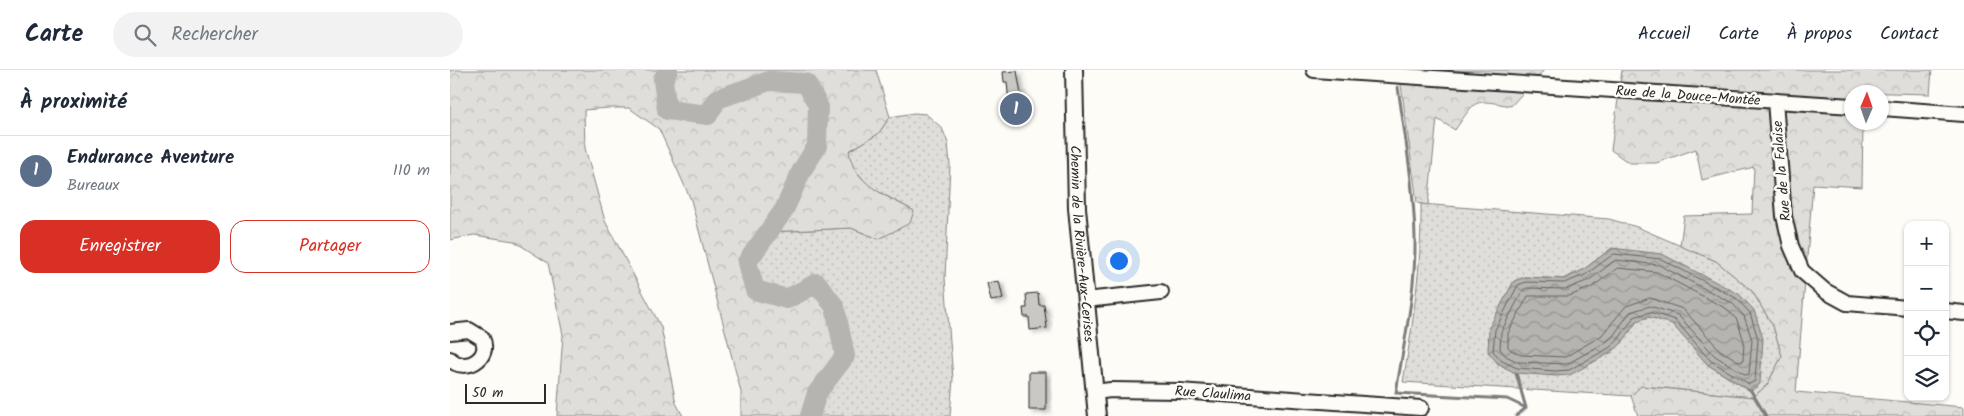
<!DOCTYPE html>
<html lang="fr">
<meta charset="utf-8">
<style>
:root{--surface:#fff;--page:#f2f2f3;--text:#1f2937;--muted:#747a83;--line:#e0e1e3;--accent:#d93025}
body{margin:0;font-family:Kalam,sans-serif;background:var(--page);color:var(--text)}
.controls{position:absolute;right:15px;bottom:15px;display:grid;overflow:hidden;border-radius:10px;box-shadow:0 1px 4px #0004}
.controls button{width:45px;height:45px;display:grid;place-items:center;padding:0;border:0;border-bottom:1px solid var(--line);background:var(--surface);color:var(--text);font:25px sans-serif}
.compass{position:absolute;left:1394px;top:15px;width:45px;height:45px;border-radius:50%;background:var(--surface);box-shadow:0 1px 4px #0004;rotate:2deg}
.scale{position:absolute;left:15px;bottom:12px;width:81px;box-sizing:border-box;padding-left:5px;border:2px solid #2b2b2b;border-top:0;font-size:14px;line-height:18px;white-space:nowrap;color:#2b2b2b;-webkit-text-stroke:4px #fdfcf7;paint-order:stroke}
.you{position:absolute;left:668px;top:190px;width:18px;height:18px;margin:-12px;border:4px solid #fff;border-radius:50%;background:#1a73e8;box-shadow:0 0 0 8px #1a73e833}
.badge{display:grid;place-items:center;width:32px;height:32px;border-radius:50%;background:var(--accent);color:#fff;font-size:16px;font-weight:700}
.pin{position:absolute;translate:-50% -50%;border:2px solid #fff;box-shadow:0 1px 5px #0006}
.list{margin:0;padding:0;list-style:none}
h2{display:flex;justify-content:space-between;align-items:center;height:65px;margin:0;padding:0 20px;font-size:21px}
h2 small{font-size:16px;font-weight:400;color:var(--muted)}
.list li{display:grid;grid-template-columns:32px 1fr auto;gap:15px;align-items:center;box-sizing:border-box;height:70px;padding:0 20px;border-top:1px solid var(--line)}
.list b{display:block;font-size:19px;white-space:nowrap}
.list p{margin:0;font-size:16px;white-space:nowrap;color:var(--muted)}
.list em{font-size:16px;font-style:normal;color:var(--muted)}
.actions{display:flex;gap:10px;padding:15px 20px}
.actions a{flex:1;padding:11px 0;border:1px solid var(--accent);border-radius:15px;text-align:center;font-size:18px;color:var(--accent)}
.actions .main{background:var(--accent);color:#fff}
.icon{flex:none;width:28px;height:28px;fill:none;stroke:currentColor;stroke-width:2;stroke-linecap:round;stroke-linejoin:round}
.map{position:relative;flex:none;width:1514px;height:346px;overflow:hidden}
header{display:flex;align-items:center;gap:30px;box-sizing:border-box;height:70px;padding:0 25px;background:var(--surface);border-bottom:1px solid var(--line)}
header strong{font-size:24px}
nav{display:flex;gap:28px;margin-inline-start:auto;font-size:18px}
.search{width:350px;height:45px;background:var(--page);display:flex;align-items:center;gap:12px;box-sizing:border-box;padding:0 18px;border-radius:28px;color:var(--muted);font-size:19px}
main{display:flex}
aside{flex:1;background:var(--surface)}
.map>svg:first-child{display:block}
</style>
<header>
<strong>Carte</strong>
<div class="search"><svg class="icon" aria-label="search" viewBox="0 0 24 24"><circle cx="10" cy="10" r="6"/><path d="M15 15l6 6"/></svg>Rechercher</div>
<nav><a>Accueil</a><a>Carte</a><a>À propos</a><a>Contact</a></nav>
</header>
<main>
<aside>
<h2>À proximité<small></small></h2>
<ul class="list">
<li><span class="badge" style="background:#5c6f8a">1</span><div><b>Endurance Aventure</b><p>Bureaux</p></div><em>110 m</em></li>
</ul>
<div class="actions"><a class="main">Enregistrer</a><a>Partager</a></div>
</aside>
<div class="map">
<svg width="1514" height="346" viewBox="0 0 1514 346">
<defs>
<pattern id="grass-dots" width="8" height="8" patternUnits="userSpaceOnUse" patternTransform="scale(1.25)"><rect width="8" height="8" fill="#dfdeda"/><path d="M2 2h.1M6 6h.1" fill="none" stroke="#c0bfbb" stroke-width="1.8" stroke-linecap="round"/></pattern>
<pattern id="forest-crowns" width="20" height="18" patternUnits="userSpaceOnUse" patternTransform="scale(1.25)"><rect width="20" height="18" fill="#dfdeda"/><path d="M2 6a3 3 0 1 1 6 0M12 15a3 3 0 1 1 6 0" fill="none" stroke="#c0bfbb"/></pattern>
<pattern id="water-waves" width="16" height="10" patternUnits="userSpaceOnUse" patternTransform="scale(1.25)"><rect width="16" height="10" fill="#b5b4b1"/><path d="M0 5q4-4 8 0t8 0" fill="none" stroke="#939390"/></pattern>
<filter id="shadow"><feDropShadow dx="4" dy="2.5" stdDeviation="2.5" flood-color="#0004"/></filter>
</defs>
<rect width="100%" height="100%" fill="#fdfcf7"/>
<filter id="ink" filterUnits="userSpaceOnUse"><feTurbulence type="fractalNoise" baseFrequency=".02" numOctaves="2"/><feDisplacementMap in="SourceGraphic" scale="10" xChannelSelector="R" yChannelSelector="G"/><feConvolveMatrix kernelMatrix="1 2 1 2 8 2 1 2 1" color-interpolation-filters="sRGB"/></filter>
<g filter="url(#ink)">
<path fill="url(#grass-dots)" stroke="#858482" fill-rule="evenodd" d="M 464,43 L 476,44 L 492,58 L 498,73 L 500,94 L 495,208 L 503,309 L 500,346 L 360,346 L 367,323 L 395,286 L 367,213 L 337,229 L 305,220 L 297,192 L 319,162 L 401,158 L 429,169 L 464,141 L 420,117 L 401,95 L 399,81 L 428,64 L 440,47 Z
M 971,134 L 1159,149 L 1187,157 L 1266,191 L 1302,221 L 1323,256 L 1332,286 L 1317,315 L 1303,327 L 1192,316 L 1181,326 L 953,312 C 963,253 972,194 971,134 ZM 1162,178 L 1310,313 L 1300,321 L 1258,295 L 1222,254 L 1199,247 L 1187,251 L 1171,273 L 1039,258 L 1064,211 L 1075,207 L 1113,209 L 1133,200 Z"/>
<path fill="url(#forest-crowns)" stroke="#858482" d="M 0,0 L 426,0 L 440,47 L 428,64 L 399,81 C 403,114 437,126 464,141 L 460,153 L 429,169 L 401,158 L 319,162 L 297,192 L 305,220 L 337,229 L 367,213 L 385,237 L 395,286 L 367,323 L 360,346 L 291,346 L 291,322 L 241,130 L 209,59 L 179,38 L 158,38 L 134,40 L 135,78 L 155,151 L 211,257 L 226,333 L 233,346 L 107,346 L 113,265 L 98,193 L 64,171 L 24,165 L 0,170 Z
M 949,0 L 1094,0 L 1061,36 C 1023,29 1027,28 1005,60 L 987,49 L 978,135 L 967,133 Z
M 1172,0 L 1482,0 L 1480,24 L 1402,22 L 1402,52 L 1413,53 L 1412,117 L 1363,114 L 1346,322 L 1514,337 L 1514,346 L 1188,346 L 1181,326 L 1191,316 L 1303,327 L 1317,315 L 1332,286 L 1323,256 L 1302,221 L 1266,191 L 1230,176 L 1234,146 L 1302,144 L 1304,97 L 1252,110 L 1246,79 L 1206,93 L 1179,93 L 1161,80 Z"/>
<path fill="url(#water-waves)" stroke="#7e7d7b" d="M 1162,178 L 1212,184 L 1289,224 L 1304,240 L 1313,269 L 1310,314 L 1301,321 L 1258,295 L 1222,254 L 1199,247 L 1187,251 L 1172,273 L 1162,282 L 1120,305 L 1105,306 L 1066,303 L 1049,295 L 1038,282 L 1039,258 L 1064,211 L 1075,207 L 1113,209 L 1133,200 Z"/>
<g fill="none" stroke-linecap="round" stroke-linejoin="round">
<path stroke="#626261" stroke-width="1" d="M 1164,184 L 1211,189 L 1286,228 L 1300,243 L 1308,269 L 1305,311 L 1299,314 L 1261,291 L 1225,250 L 1200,242 L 1184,247 L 1168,270 L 1159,278 L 1119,300 L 1105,301 L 1067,298 L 1052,291 L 1043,281 L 1045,260 L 1068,215 L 1076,212 L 1114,213 L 1135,205 Z
M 1166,190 L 1209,195 L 1282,233 L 1294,246 L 1302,270 L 1299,304 L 1296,305 L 1265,286 L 1228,245 L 1200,236 L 1180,242 L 1163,266 L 1156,272 L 1117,294 L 1068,292 L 1056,286 L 1050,279 L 1051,262 L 1073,220 L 1077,218 L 1116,219 L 1139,210 Z
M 1168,198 L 1207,202 L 1277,239 L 1287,250 L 1294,271 L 1293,291 L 1290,292 L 1270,280 L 1233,239 L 1200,228 L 1176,236 L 1151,266 L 1115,287 L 1071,285 L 1061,280 L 1058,277 L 1058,263 L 1078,226 L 1119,226 L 1142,217 Z"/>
<path stroke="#7e7d7b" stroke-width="3" d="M 948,17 C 955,67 964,117 965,168 C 966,220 954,272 946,323 L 1057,329 L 1076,338
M 1066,303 L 1076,338 L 1066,346
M 1301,321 L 1316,346"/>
<path stroke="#b5b4b1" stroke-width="20" d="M 218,0 L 213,10 L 217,40 L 258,45 L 267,29 L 319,11 L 356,13 L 368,35 L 367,76 L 352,100 L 334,140 L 297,192 L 305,220 L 337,229 L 367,213 L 385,237 L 395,286 L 367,323 L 360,346"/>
</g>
<path fill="#c9c8c4" stroke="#2b2b2b" filter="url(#shadow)" d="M 567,1 L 574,42 L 560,44 L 557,12 L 554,12 L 553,2 Z
M 549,211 L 553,229 L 541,231 L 537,213 Z
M 588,223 L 589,235 L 594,235 L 597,258 L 580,260 L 579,247 L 574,247 L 573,238 L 577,238 L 576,224 Z
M 579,302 L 596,302 L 596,340 L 579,340 Z"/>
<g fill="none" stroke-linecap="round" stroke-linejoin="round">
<defs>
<path id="minor" d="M 864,0 L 1402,36
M 1325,31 L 1334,146 L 1341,176 L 1352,201 L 1375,221 L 1397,233 L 1458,238
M 1432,38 L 1514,44
M 635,230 L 711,222
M 1495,241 L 1514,243
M 0,262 L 19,260 L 32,268 C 42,288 15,304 0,289
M 644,322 L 661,320 L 729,321 L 971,338"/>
<g id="major">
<path id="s1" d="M 624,0 L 627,138 L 647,346"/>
</g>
</defs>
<use href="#minor" stroke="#2b2b2b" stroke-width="18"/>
<use href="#major" stroke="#2b2b2b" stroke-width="20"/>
<use href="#minor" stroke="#fdfcf7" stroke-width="14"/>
<use href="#major" stroke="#fdfcf7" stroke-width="16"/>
</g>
</g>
<g text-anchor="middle" stroke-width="5" stroke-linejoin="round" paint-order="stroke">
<g font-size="14" fill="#2b2b2b" stroke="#fdfcf7">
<text transform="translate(1238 25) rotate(4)" y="5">Rue de la Douce-Montée</text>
<text transform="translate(1331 101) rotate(-95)" y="5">Rue de la Falaise</text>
<text dy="5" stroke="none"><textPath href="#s1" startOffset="174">Chemin de la Rivière-Aux-Cerises</textPath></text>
<text transform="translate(763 323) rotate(4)" y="5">Rue Claulima</text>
</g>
</g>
</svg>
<div class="controls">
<button>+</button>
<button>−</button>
<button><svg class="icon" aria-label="locate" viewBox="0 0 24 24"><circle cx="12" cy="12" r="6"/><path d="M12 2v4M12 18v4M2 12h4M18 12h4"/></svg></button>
<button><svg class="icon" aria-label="layers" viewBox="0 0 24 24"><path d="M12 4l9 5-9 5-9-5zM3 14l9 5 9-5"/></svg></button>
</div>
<svg class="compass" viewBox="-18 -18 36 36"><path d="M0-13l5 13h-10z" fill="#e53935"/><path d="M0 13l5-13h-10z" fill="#747a83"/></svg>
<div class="scale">50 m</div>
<div class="you"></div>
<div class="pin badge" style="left:566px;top:39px;background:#5c6f8a">1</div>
</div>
</main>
